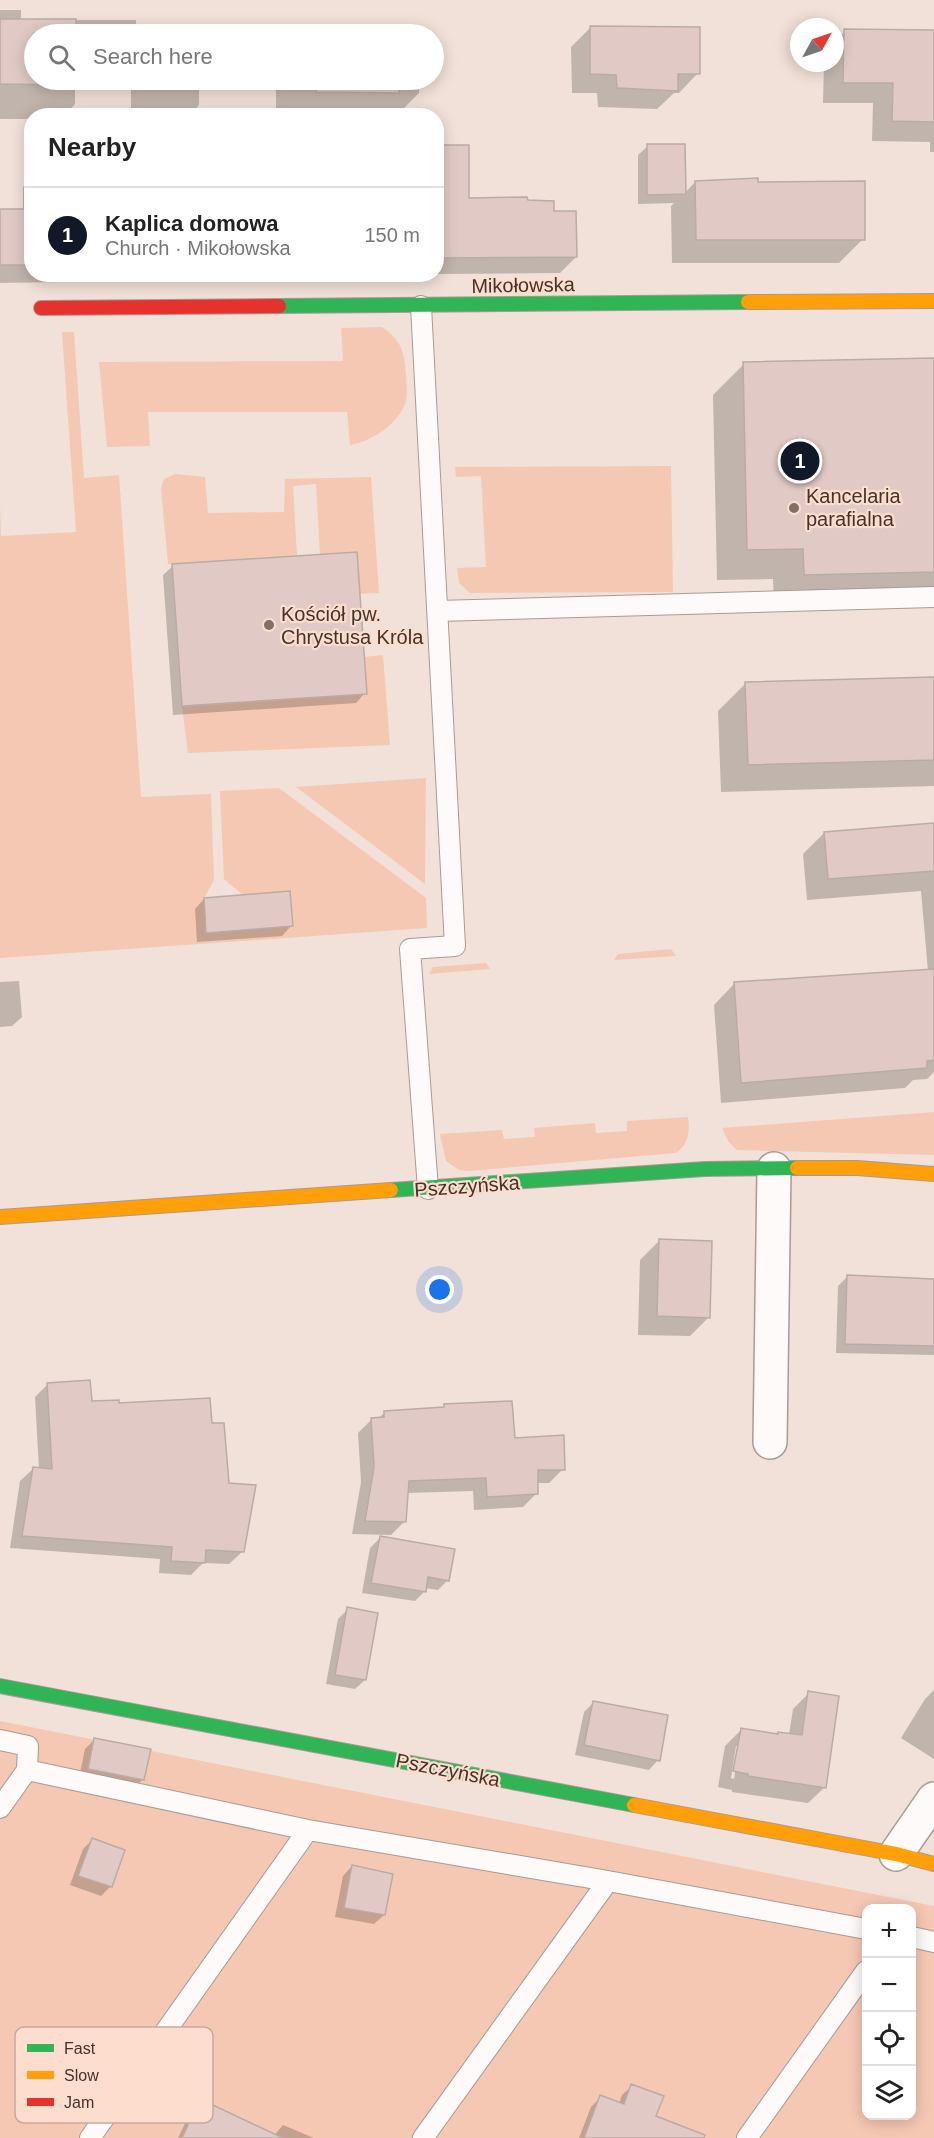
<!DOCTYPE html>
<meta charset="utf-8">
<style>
:root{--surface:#fff;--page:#f6f6f6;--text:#222;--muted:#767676;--line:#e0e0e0;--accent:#111827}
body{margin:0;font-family:Helvetica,sans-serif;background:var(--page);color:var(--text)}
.controls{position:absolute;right:18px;bottom:18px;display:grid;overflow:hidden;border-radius:12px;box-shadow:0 3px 15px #0003}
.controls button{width:54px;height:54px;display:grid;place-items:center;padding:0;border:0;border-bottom:2px solid var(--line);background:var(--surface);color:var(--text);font:30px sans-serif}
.compass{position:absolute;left:790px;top:18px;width:54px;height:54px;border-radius:50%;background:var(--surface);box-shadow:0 3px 15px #0003;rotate:50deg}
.you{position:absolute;left:440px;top:1290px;width:21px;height:21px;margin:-15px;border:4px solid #fff;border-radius:50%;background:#1a73e8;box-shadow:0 0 0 9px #1a73e833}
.badge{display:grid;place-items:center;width:39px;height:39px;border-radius:50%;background:var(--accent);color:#fff;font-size:20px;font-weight:700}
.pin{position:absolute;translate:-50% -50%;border:3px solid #fff;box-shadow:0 2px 6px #0006}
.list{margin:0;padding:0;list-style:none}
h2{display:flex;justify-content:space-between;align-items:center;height:78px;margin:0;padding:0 24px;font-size:26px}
h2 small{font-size:20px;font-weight:400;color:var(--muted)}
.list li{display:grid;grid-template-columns:39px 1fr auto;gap:18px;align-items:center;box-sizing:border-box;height:96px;padding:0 24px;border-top:2px solid var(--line)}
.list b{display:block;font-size:22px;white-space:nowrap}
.list p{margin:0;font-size:20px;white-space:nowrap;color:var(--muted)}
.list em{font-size:20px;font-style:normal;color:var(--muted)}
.icon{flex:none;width:33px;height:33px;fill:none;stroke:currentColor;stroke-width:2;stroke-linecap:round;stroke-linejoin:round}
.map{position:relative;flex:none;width:934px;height:2138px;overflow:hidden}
.search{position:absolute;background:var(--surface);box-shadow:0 3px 15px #0003;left:24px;top:24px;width:420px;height:66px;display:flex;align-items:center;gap:15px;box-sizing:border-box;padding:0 21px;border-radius:33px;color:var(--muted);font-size:22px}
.panel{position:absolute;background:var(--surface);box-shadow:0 3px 15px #0003;left:24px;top:108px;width:420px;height:174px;border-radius:24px}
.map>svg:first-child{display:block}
</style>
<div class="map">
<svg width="934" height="2138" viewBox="0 0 934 2138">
<rect width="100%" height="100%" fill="#f2e1d8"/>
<path fill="#f5c8b3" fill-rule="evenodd" d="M 382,327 C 402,341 404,351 406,374 C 406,383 408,392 406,401 C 400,423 371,442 350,445 L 347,412 L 148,412 L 150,446 L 107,447 L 99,362 L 343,361 L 341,328 Z
M 62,332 L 74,332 L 84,478 L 119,475 L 141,797 L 211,794 L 214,880 L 204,898 L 206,933 L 293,926 L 290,891 L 243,895 L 224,879 L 220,791 L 279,788 L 426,898 L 427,928 L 0,958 L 0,505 L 1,536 L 76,532 Z
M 671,466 L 673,592 L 470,593 L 459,583 L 457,568 L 486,567 L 481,476 L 456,477 L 455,467 Z
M 175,474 L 205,477 L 208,513 L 284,512 L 285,479 L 371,477 L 379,593 L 359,594 L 320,555 L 316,484 L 293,486 L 297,556 L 168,564 L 161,488 L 164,479 Z
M 383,655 L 390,745 L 188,753 L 182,707 L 366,694 L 364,657 Z
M 426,778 L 425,884 L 296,787 Z
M 671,949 L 676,956 L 614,960 L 618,954 Z
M 486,963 L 490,969 L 429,974 L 433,967 Z
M 934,1112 L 934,1155 L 737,1150 L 728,1141 L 722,1128 Z
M 688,1117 C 690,1131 689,1144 676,1153 L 469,1171 L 459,1170 L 446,1161 L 440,1134 L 502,1130 L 504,1139 L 535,1137 L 534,1128 L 595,1123 L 596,1133 L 627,1131 L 627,1121 Z
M 0,1721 L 934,1906 L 934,2138 L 0,2138 ZM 866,1908 L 912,1908 L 912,2116 L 866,2116 Z"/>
<path fill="#0003" fill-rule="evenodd" d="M 0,10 L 21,10 L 21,20 L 136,20 L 136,26 L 144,26 L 144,34 L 34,34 L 34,80 L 199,80 L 199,105 L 189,116 L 131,116 L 131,90 L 75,89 L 75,104 L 64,116 L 32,116 L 32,119 L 0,119 Z
M 409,27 L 409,34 L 310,34 L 316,28 Z
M 590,28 L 698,73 L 679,93 L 674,93 L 657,109 L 598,107 L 597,93 L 572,93 L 571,47 Z
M 845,31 L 934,32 L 934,152 L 930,152 L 930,142 L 872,141 L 873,103 L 823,103 L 824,63 L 835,63 L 835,41 Z
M 276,80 L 419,80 L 419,93 L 400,112 L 276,110 Z
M 436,146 L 467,200 L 526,202 L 552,212 L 576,257 L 560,273 L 436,274 Z
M 648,146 L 684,194 L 695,182 L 756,183 L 863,239 L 839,263 L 672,263 L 671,206 L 674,203 L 638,204 L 638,155 Z
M 32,179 L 32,274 L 68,274 L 60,282 L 0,283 L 0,211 L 23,211 L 23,187 Z
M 91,274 L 381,274 L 380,276 Z
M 934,359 L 934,602 L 774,606 L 773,579 L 717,580 L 713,395 L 744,364 Z
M 173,566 L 365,693 L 356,703 L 173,715 L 163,575 Z
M 934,679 L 934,786 L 721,792 L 718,711 L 745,684 Z
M 934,825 L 934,1072 L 927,1079 L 913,1080 L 905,1088 L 721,1103 L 714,1005 L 734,984 L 928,971 L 921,891 L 807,900 L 803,854 L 824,833 Z
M 204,899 L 291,926 L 282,936 L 197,942 L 195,909 Z
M 19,981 L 22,1017 L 12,1026 L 0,1027 L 0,982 Z
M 659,1241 L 709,1317 L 690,1336 L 638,1335 L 640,1260 Z
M 848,1276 L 934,1280 L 934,1355 L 836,1353 L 838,1286 Z
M 48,1384 L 91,1403 L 118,1405 L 211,1425 L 228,1484 L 242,1552 L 229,1564 L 203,1563 L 191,1575 L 159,1573 L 160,1559 L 10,1548 L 20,1481 L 33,1469 L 39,1469 L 35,1397 Z
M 444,1406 L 513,1439 L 563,1469 L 549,1483 L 537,1483 L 537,1493 L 523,1507 L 474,1510 L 473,1491 L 407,1493 L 405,1521 L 391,1535 L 352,1534 L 361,1482 L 358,1433 L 372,1419 L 378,1419 L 385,1412 L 442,1408 Z
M 380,1538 L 448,1580 L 438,1590 L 425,1588 L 425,1591 L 415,1601 L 362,1593 L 370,1548 Z
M 348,1609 L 365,1680 L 355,1689 L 326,1684 L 338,1619 Z
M 934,1690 L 934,1759 L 901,1738 L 925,1699 Z
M 809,1693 L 825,1787 L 808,1803 L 732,1792 L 732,1790 L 718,1787 L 725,1746 L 741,1730 L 777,1736 L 789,1735 L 793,1709 ZM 736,1746 L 739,1746 L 734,1779 L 731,1778 Z
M 593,1703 L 658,1760 L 649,1770 L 575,1755 L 584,1712 Z
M 95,1739 L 143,1779 L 133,1789 L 79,1778 L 85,1749 Z
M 92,1840 L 111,1886 L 101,1896 L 70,1885 L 83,1849 Z
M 352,1866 L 384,1915 L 374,1924 L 335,1917 L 343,1876 Z
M 632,2086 L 654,2117 L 651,2138 L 579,2138 L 591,2107 L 601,2097 L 619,2104 L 622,2095 Z
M 201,2101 L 240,2138 L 178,2138 L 191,2111 Z
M 283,2125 L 314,2138 L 272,2138 Z"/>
<path fill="#e1cac5" stroke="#baaba6" stroke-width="1.5" d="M 0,19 L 76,19 L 76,34 L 34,34 L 34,80 L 76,80 L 77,85 L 0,84 Z
M 400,25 L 400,34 L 315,34 L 315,27 Z
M 590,26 L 700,27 L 700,74 L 678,74 L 678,91 L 617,88 L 616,75 L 590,74 Z
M 844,29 L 934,30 L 934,122 L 892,121 L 893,83 L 843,83 Z
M 316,80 L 399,80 L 399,93 L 316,92 Z
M 647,144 L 685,144 L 686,194 L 647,195 Z
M 436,145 L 469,145 L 469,198 L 527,197 L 528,200 L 554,201 L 554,211 L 576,211 L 577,257 L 438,258 Z
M 758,178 L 758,182 L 865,181 L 865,240 L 696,240 L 695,181 Z
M 0,209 L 32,209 L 32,265 L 0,265 Z
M 934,358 L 934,572 L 804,575 L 803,549 L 747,550 L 743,362 Z
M 357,552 L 367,694 L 182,706 L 172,564 Z
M 934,677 L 934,760 L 748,765 L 745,682 Z
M 934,823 L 934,871 L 828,879 L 824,832 Z
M 290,891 L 293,926 L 206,933 L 204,898 Z
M 934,969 L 934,1060 L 927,1061 L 927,1068 L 741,1083 L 734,982 Z
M 659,1239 L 712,1241 L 710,1318 L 657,1316 Z
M 847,1275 L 934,1279 L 934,1346 L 845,1344 Z
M 90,1380 L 92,1401 L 119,1400 L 119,1403 L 210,1398 L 212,1423 L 224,1423 L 229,1483 L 256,1485 L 244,1552 L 206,1550 L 205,1563 L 171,1561 L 172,1547 L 22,1536 L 33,1467 L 52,1469 L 47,1383 Z
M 512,1401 L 515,1438 L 564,1435 L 565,1470 L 538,1470 L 538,1494 L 487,1497 L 486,1478 L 409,1481 L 406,1522 L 365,1521 L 374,1467 L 371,1418 L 384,1417 L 384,1411 L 444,1407 L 444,1404 Z
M 380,1536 L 455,1549 L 449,1581 L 428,1577 L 426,1592 L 371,1583 Z
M 347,1607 L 378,1613 L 366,1680 L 335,1675 Z
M 808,1691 L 839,1696 L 826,1788 L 748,1776 L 748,1774 L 733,1771 L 741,1728 L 778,1734 L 778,1732 L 802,1735 Z
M 593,1701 L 668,1715 L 660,1761 L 584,1745 Z
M 94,1738 L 151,1749 L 144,1780 L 88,1769 Z
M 92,1838 L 125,1850 L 112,1887 L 78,1876 Z
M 352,1865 L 393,1874 L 385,1915 L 344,1908 Z
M 631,2084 L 664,2096 L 656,2116 L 705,2135 L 704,2138 L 584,2138 L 600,2095 L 624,2104 Z
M 200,2099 L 283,2138 L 182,2138 Z"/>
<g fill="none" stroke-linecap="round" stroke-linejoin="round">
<defs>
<path id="lane" d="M 421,306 L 455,946 L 410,949 L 428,1189
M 438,611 L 934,597
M 0,1740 L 28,1746 L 27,1770 L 308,1830 L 608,1881 L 866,1929
M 0,1808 L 27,1770
M 912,1937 L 934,1942
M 90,2138 L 308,1830
M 423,2138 L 608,1881
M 747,2138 L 866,1971"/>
<path id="street" d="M 770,1442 L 774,1169
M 896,1854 L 934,1799"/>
<path id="fast" d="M 279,306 L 748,302
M 391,1190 L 705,1169 L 797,1168
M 0,1686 L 634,1805"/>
<path id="slow" d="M 748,302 L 934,301
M 797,1168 L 857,1168 L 934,1174
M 0,1217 L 391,1190
M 634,1805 L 896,1854 L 934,1864"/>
<path id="jam" d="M 41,308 L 279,306"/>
</defs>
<use href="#lane" stroke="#a99b94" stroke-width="22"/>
<use href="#street" stroke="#a99b94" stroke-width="36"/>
<use href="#fast" stroke="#a99b94" stroke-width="16"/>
<use href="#slow" stroke="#a99b94" stroke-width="16"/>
<use href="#jam" stroke="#a99b94" stroke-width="16"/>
<use href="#lane" stroke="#fdfaf9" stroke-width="20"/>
<use href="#street" stroke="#fdfaf9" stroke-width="33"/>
<use href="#fast" stroke="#30b455" stroke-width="14"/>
<use href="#slow" stroke="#ff9f0a" stroke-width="14"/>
<use href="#jam" stroke="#e5322d" stroke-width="14"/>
</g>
<g fill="#807068" stroke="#fdddce" stroke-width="2">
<circle cx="794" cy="508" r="6"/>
<circle cx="269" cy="625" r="6"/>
</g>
<g text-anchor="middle" stroke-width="4.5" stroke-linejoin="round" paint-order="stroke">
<g font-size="20" fill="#43332c" stroke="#fdddce">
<text transform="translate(523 285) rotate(-1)" y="7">Mikołowska</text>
<text transform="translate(467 1186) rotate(-4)" y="7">Pszczyńska</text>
<text transform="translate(448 1770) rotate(11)" y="7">Pszczyńska</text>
</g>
<g font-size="20" fill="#43332c" stroke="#fdddce" text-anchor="start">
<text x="806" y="503">Kancelaria<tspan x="806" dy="23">parafialna</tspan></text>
<text x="281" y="621">Kościół pw.<tspan x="281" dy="23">Chrystusa Króla</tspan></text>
</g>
</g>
<rect x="15" y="2027" width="198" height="96" rx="9" fill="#fdddce" stroke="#c5aa9d" stroke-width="1.5"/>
<rect x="27" y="2044" width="27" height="8" fill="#30b455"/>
<rect x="27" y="2071" width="27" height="8" fill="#ff9f0a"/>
<rect x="27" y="2098" width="27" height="8" fill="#e5322d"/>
<g font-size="16" fill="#43332c">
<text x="64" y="2054">Fast</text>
<text x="64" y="2081">Slow</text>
<text x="64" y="2108">Jam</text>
</g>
</svg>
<div class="controls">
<button>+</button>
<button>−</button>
<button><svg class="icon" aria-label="locate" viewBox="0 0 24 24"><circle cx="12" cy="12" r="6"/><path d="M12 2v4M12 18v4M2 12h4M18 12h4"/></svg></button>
<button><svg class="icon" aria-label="layers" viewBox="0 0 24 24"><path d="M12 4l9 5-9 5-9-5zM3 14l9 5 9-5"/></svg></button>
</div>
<svg class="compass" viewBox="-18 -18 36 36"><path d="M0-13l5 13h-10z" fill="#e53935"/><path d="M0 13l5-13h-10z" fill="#767676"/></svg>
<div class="you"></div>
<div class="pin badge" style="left:800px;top:461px">1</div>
<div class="search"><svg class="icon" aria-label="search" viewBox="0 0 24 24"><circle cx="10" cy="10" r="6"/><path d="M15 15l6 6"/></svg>Search here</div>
<section class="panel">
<h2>Nearby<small></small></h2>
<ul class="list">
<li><span class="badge">1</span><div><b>Kaplica domowa</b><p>Church · Mikołowska</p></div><em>150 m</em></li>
</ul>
</section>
</div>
